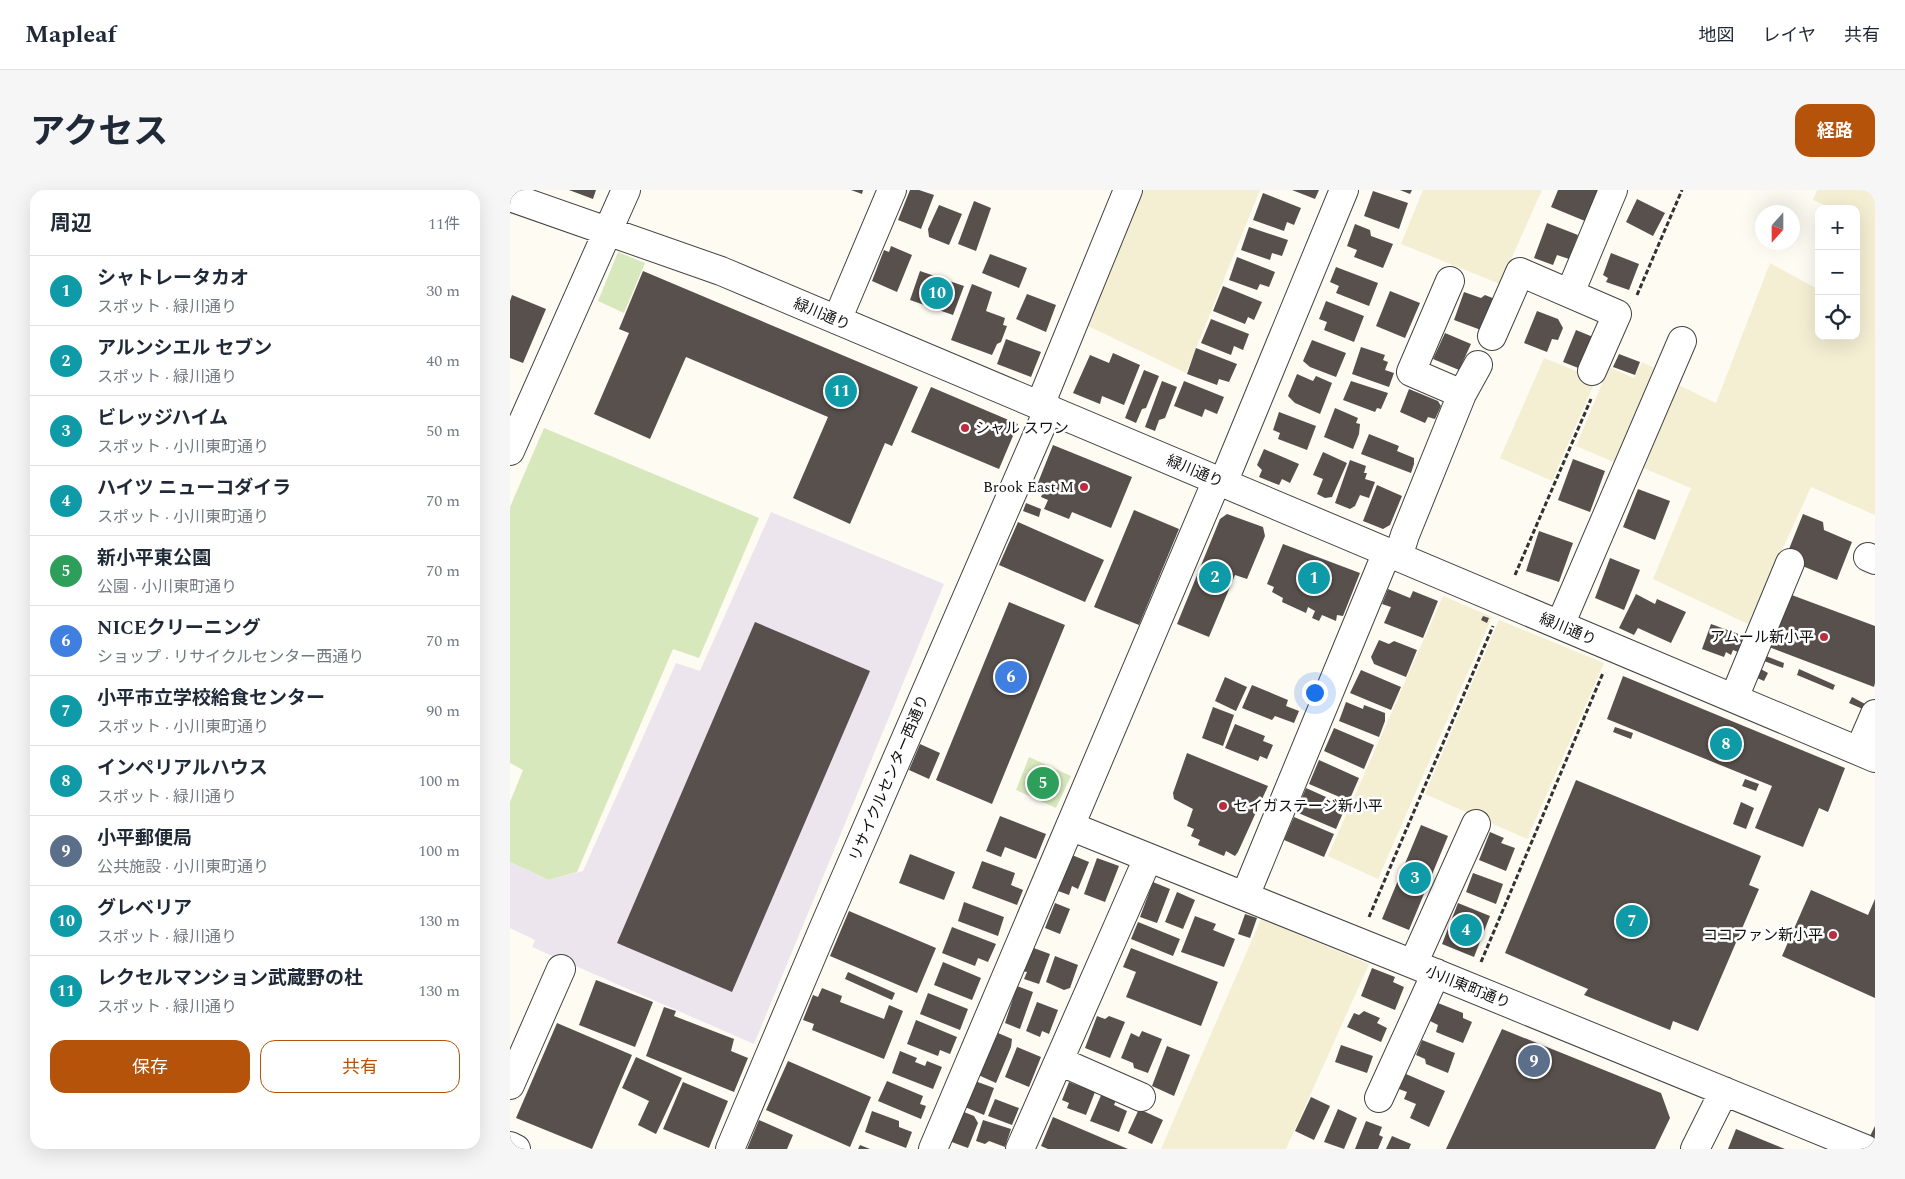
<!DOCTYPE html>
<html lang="ja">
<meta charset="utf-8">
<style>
:root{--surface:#fff;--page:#f6f6f7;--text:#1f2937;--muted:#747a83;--line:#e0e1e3;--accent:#b45309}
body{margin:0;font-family:Spectral,"Noto Sans JP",serif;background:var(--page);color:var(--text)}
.controls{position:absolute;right:15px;top:15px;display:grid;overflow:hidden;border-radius:10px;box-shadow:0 5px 20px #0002}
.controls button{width:45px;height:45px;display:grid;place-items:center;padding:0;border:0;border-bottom:1px solid var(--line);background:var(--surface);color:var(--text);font:25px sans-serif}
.compass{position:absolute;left:1245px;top:15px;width:45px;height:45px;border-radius:50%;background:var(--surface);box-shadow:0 5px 20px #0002;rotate:201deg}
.you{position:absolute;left:804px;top:502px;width:18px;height:18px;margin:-12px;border:4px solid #fff;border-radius:50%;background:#1a73e8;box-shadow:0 0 0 8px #1a73e833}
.badge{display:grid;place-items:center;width:32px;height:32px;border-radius:50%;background:var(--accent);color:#fff;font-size:16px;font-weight:700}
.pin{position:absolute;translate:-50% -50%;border:2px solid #fff;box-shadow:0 1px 5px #0006}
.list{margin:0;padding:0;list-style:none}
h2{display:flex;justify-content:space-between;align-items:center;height:65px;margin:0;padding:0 20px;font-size:21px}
h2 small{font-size:16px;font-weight:400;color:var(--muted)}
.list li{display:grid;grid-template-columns:32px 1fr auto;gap:15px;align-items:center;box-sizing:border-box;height:70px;padding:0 20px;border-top:1px solid var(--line)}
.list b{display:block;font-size:19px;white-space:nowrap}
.list p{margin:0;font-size:16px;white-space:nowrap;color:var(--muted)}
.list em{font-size:16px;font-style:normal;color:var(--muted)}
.actions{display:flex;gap:10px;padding:15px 20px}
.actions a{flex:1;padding:11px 0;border:1px solid var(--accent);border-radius:15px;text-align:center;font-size:18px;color:var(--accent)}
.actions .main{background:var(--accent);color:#fff}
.icon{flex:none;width:28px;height:28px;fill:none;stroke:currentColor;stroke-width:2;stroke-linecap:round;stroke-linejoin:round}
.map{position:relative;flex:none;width:1365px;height:959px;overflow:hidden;border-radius:15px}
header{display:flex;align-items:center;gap:30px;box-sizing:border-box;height:70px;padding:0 25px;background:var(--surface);border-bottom:1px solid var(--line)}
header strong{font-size:24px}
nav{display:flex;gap:28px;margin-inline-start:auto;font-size:18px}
.intro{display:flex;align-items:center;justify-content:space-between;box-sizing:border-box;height:120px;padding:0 30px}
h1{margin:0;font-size:35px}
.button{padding:12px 22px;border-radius:15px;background:var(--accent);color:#fff;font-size:18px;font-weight:700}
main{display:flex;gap:30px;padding:0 30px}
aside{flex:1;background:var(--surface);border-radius:15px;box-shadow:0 5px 20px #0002}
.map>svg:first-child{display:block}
</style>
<header>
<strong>Mapleaf</strong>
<nav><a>地図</a><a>レイヤ</a><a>共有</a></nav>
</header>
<div class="intro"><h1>アクセス</h1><a class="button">経路</a></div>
<main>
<aside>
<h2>周辺<small>11件</small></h2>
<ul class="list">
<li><span class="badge" style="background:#0f9aa8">1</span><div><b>シャトレータカオ</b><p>スポット · 緑川通り</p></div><em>30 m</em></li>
<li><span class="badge" style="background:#0f9aa8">2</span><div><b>アルンシエル セブン</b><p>スポット · 緑川通り</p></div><em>40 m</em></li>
<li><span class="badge" style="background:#0f9aa8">3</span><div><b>ビレッジハイム</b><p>スポット · 小川東町通り</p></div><em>50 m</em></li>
<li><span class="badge" style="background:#0f9aa8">4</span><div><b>ハイツ ニューコダイラ</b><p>スポット · 小川東町通り</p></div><em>70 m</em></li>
<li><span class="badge" style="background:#2e9e5b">5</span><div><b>新小平東公園</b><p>公園 · 小川東町通り</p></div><em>70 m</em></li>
<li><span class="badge" style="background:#3f7fe0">6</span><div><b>NICEクリーニング</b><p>ショップ · リサイクルセンター西通り</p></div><em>70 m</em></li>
<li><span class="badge" style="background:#0f9aa8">7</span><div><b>小平市立学校給食センター</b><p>スポット · 小川東町通り</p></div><em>90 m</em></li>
<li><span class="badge" style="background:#0f9aa8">8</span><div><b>インペリアルハウス</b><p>スポット · 緑川通り</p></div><em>100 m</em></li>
<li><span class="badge" style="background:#5c6f8a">9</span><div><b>小平郵便局</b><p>公共施設 · 小川東町通り</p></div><em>100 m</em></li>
<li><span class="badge" style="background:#0f9aa8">10</span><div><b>グレベリア</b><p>スポット · 緑川通り</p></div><em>130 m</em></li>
<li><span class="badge" style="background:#0f9aa8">11</span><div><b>レクセルマンション武蔵野の杜</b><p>スポット · 緑川通り</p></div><em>130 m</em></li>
</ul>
<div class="actions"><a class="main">保存</a><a>共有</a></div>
</aside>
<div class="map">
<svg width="1365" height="959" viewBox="0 0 1365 959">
<rect width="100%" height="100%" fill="#fefbf3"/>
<path fill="#ece5ed" d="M 261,322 L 434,394 L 244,854 L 22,757 L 25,750 L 0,738 L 0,672 L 39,690 L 73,681 L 166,473 L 190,481 Z"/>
<path fill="#f4eed3" d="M 631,0 L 750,0 L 676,183 L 576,135 Z
M 913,0 L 1032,0 L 990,94 L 891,54 Z
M 1307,0 L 1365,0 L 1365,325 L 1301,297 L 1238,434 L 1143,389 L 1181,298 L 1131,277 L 1166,194 L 1206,213 L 1260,73 L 1309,100 L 1309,146 L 1346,146 L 1346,19 L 1323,19 L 1303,10 Z
M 1034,168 L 1086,189 L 1042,291 L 990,268 Z
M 1132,172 L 1153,182 L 1113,276 L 1066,256 L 1099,177 L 1124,188 Z
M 933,406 L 982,427 L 868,689 L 818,666 Z
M 989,430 L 1094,473 L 1017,649 L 915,604 Z
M 751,729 L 859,774 L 776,959 L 651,959 Z"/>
<path fill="#d8e8bd" d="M 108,62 L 135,73 L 114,123 L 88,111 Z
M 34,238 L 249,328 L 189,468 L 163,459 L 67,682 L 39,690 L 0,672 L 0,612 L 13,580 L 0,573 L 0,317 Z
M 519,567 L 561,586 L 546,618 L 506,600 Z"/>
<path fill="#58504c" d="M 59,0 L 86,0 L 83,9 Z
M 341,0 L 353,0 L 352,4 Z
M 400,0 L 409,0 L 424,5 L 411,39 L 388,30 Z
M 782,0 L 809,0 L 805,9 Z
M 890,0 L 902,0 L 900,4 Z
M 1048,0 L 1088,0 L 1075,31 L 1041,17 Z
M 863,1 L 898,13 L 889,39 L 854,26 Z
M 753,3 L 791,18 L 784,35 L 777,32 L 774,41 L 743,30 Z
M 1127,9 L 1155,23 L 1143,46 L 1116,32 Z
M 464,11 L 481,18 L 466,61 L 448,54 Z
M 429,15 L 452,24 L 439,55 L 419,47 L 418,39 Z
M 1037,33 L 1068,45 L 1059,69 L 1047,65 L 1043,75 L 1024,68 Z
M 845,34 L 860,40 L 861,46 L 883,54 L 873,78 L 844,67 L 847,60 L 837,56 Z
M 739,37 L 778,50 L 772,66 L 762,63 L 760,70 L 731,60 Z
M 381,56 L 402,65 L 387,102 L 362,91 L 374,60 L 379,62 Z
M 1101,63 L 1129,74 L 1119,100 L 1096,92 L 1098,88 L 1093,85 Z
M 480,64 L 517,78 L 509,98 L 472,83 Z
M 727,67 L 765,82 L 759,97 L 750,94 L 747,100 L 719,90 Z
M 826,77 L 868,93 L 859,116 L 826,103 L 829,96 L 820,92 Z
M 133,81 L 408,197 L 382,256 L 375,253 L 340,334 L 283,308 L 318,227 L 176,167 L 140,249 L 84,224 L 119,143 L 109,139 Z
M 410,81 L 454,96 L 443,125 L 400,110 Z
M 462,94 L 482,102 L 476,121 L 495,128 L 493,135 L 497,136 L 491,152 L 487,154 L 482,165 L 441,150 Z
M 713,96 L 752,112 L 744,130 L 738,127 L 735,134 L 703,121 Z
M 880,101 L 910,113 L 895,148 L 866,136 Z
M 954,102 L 971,108 L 975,105 L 990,111 L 979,143 L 944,130 Z
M 517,104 L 546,115 L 536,142 L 506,129 Z
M 2,105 L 36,119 L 13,173 L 0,168 L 0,111 Z
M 816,111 L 854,126 L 844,152 L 814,140 L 817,132 L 809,129 Z
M 1027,121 L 1048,129 L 1053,138 L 1048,150 L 1042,149 L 1037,162 L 1014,153 Z
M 701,129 L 739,144 L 733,160 L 724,156 L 721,165 L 691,153 Z
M 1066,140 L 1088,149 L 1076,181 L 1053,172 Z
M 935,143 L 961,154 L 949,180 L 923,169 Z
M 496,149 L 531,162 L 521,187 L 487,174 Z
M 802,150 L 836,163 L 826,187 L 800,177 L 793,171 Z
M 851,157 L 875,165 L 873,170 L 878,172 L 875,180 L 884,183 L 879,197 L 842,184 Z
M 686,158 L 727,174 L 719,192 L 709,189 L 707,195 L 677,184 Z
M 603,163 L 630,175 L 614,215 L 592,206 L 590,214 L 563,203 L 580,165 L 599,173 Z
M 1109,164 L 1130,172 L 1125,185 L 1103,177 Z
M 634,180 L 649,186 L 636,218 L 632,219 L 626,233 L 615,228 Z
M 787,184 L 803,191 L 806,186 L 822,193 L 810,224 L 785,213 L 778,206 Z
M 652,191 L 667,197 L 655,228 L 649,230 L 645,241 L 635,237 Z
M 674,191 L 714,207 L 707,224 L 695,219 L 692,227 L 664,216 Z
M 841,191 L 878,203 L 871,219 L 867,218 L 865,222 L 833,210 Z
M 421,197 L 508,234 L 489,279 L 401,242 Z
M 899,199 L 928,211 L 931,216 L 925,229 L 918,227 L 915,233 L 890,222 Z
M 825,218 L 848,228 L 846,233 L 850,234 L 849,244 L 843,259 L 814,247 Z
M 769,222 L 806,236 L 797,260 L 768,249 L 770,243 L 763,240 Z
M 859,244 L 889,256 L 887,261 L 904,268 L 904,274 L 901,283 L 851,264 Z
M 543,255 L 622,287 L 601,338 L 562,322 L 559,329 L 534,319 L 538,310 L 531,307 L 535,298 L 527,295 Z
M 754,259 L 789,274 L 780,293 L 772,289 L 769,295 L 749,287 L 752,280 L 747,275 Z
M 813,262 L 837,273 L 822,307 L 815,308 L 807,304 L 813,289 L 803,285 Z
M 1063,269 L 1095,281 L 1080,322 L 1048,310 Z
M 840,270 L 856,276 L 854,283 L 857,283 L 855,289 L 865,292 L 859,308 L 850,305 L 845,316 L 840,319 L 825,313 Z
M 867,295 L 892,306 L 880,335 L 873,339 L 853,331 Z
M 1128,299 L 1160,311 L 1145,350 L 1113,337 Z
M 516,313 L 531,319 L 529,327 L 513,321 Z
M 624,320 L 669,339 L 629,435 L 584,417 Z
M 717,324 L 753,337 L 755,346 L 737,389 L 725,385 L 699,447 L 667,434 L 710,329 Z
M 1293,324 L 1313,332 L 1314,340 L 1342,352 L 1327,390 L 1275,369 Z
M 508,332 L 594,370 L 575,412 L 489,375 Z
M 1029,341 L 1063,353 L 1049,392 L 1016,381 Z
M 773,354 L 850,383 L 833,426 L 827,425 L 826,431 L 812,425 L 809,431 L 802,428 L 805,421 L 798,417 L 796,423 L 772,412 L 773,408 L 762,402 L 764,397 L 757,394 Z
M 1100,368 L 1130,380 L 1114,420 L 1085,408 Z
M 878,399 L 900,408 L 903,401 L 928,411 L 913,448 L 874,433 L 881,417 L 872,414 Z
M 1126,404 L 1145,414 L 1147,409 L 1176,422 L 1161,453 L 1128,438 L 1124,445 L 1109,438 Z
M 1279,404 L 1365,436 L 1365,493 L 1364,497 L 1259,457 Z
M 499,412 L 555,435 L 482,614 L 426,590 Z
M 973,426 L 979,428 L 977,433 L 971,430 Z
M 245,432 L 360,481 L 222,802 L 107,753 Z
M 1201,434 L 1234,446 L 1228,462 L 1223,460 L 1221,465 L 1216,462 L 1214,467 L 1192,459 Z
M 869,450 L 879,454 L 884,451 L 907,460 L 896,487 L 864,474 L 861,467 Z
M 1256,466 L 1274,473 L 1273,478 L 1254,471 Z
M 1249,478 L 1258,483 L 1254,491 L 1245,487 Z
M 1289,479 L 1325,495 L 1323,500 L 1287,485 Z
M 851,480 L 891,497 L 881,520 L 840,503 Z
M 1113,486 L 1335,578 L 1318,622 L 1309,618 L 1293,657 L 1245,638 L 1262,596 L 1097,529 Z
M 715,487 L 737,497 L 726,521 L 705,511 Z
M 742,495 L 778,510 L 776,516 L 789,521 L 784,533 L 765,526 L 762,530 L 732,518 Z
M 1342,507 L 1357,515 L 1355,520 L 1339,513 Z
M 836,512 L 853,519 L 854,515 L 875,523 L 875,531 L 869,547 L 829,531 Z
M 703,517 L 724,525 L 713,556 L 692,548 Z
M 725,534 L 755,546 L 753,551 L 763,555 L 757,569 L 750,566 L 748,571 L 715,558 Z
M 1105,537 L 1123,543 L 1121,549 L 1103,542 Z
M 824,538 L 864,555 L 854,579 L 814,561 Z
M 410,554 L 430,563 L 419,589 L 399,580 Z
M 677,563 L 758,596 L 728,662 L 725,666 L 716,661 L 714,666 L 688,655 L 690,650 L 681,646 L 684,639 L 677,636 L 683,619 L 664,609 L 663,603 Z
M 809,570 L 849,588 L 839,611 L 799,594 Z
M 1235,589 L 1249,594 L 1246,601 L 1232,596 Z
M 1066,590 L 1251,666 L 1239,695 L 1249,699 L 1188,841 L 1163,831 L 1160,840 L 1074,805 L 1078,799 L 995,763 Z
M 796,598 L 836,616 L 826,639 L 786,622 Z
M 1231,612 L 1244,618 L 1236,639 L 1223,634 Z
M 490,626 L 536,644 L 526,669 L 495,657 L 491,667 L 476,661 Z
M 784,627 L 824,644 L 814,667 L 774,650 Z
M 911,635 L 938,646 L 899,740 L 872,729 Z
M 980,642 L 994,648 L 991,653 L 1005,658 L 996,681 L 969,670 Z
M 400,664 L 445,682 L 434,710 L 389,693 Z
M 562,665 L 579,672 L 568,699 L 562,696 L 559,705 L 548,701 Z
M 587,668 L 609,676 L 595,712 L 574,704 Z
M 472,671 L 505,683 L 501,695 L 513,700 L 507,715 L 462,698 Z
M 963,683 L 993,694 L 986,714 L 956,702 Z
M 643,692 L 660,699 L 647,733 L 630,727 Z
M 1301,700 L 1358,725 L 1365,709 L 1365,808 L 1272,766 Z
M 667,702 L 685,710 L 673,739 L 655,732 Z
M 454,712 L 494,727 L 488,746 L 448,731 Z
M 545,713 L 560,719 L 550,744 L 535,738 Z
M 948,713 L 980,726 L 964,767 L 932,754 Z
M 339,721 L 426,758 L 407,803 L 320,766 Z
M 735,724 L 747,728 L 740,748 L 728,744 Z
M 685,726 L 706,734 L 703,740 L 725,749 L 714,777 L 671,762 Z
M 628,732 L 670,749 L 663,766 L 621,749 Z
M 442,737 L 486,754 L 478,772 L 468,768 L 465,776 L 432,763 Z
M 521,757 L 540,764 L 529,794 L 514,789 L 517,782 L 512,781 Z
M 621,758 L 708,792 L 691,836 L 616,807 L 626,782 L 613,777 Z
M 545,766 L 568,775 L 560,798 L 554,800 L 536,792 Z
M 433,772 L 471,788 L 462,810 L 424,795 Z
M 862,778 L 885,787 L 883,792 L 894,797 L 885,820 L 851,806 Z
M 338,782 L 385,803 L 382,810 L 335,789 Z
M 86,790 L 143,812 L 125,857 L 69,835 Z
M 507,796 L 523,802 L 510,839 L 495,833 Z
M 312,798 L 332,806 L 330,812 L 374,829 L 379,815 L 393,821 L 374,869 L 302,840 L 304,834 L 293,830 L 303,805 L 308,807 Z
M 418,803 L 458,819 L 450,840 L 410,824 Z
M 527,812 L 548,820 L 539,844 L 532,841 L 530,847 L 516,841 Z
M 928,813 L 953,823 L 953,828 L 962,832 L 953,853 L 926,842 L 928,835 L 920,831 Z
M 154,817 L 166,821 L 164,826 L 224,849 L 221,861 L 238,868 L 224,902 L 136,866 Z
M 854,821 L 870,828 L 867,833 L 877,838 L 871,852 L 837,837 L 844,823 L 849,825 Z
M 587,826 L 595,829 L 599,826 L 615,832 L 600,868 L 575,858 Z
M 406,830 L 447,847 L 440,864 L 430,860 L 428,866 L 397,854 Z
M 47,833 L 122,865 L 82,959 L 6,928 Z
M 992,839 L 1151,903 L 1160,928 L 1145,959 L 936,959 Z
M 632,841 L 652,849 L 638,883 L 624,878 L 623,873 L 611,868 L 621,843 L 629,847 Z
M 488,843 L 502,849 L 501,857 L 486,893 L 466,884 L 481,848 L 486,848 Z
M 912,850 L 945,863 L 938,883 L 916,874 L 915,869 L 906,865 Z
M 831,855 L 863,866 L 857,883 L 825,872 Z
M 657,856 L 680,865 L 664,906 L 642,896 Z
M 507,857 L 531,867 L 519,897 L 495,887 Z
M 390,861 L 407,868 L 405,872 L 415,876 L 417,871 L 432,877 L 423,899 L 382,883 Z
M 126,867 L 172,888 L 146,944 L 128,935 L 139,911 L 112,898 Z
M 278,871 L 361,907 L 340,957 L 256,920 Z
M 896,884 L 935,901 L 919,937 L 900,928 L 906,914 L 894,909 L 897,902 L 889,899 Z
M 377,891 L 413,906 L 410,914 L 416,916 L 411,929 L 368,911 Z
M 465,891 L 484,898 L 474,925 L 455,917 Z
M 173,892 L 218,911 L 199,958 L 153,939 Z
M 559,892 L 585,902 L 576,925 L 557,918 L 559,913 L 552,910 Z
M 592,903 L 607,908 L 604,915 L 617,921 L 609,942 L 580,931 Z
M 801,907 L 820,916 L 804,950 L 785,941 Z
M 485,909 L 509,918 L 502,935 L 478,926 Z
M 629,919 L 653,930 L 642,954 L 618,943 Z
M 828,919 L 847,928 L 834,959 L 814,952 Z
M 362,921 L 389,931 L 389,937 L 402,942 L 396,958 L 355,942 Z
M 454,922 L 464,926 L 468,933 L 458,958 L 439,951 Z
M 543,927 L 618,959 L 538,959 L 531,956 Z
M 249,930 L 283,945 L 277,959 L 237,959 Z
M 473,930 L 501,939 L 495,957 L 479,951 L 475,954 L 466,951 Z
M 856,931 L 872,937 L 869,945 L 873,947 L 868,959 L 845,959 Z
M 1365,936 L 1365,949 L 1360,946 Z
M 1226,939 L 1275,959 L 1218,959 Z
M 882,946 L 901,954 L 899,959 L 876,959 Z
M 350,955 L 360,959 L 348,959 Z"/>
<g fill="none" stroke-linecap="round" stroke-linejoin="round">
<defs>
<path id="minor" d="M 0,7 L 211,81 L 1365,568
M 940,91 L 901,182 L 952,204
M 1060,103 L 1103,0
M 327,130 L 382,0
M 982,146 L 1010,82 L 1107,124 L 1082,181
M 530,215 L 618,0
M 0,261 L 116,0
M 713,293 L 834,0
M 888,367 L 895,345 L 952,204 L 968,175
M 1358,367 L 1365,370
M 1050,435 L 1172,151
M 1224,508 L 1280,373
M 1349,561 L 1365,524
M 560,636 L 903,774 L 1355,959
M 735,706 L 877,362
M 903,774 L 966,634
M 549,871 L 631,907
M 0,895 L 51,779
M 869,908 L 926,783
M 0,956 L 6,959
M 220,959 L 314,737 L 539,218
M 423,959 L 707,290
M 510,959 L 638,668
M 1185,959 L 1214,901"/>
</defs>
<use href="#minor" stroke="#434343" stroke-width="30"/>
<path stroke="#323232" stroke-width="3" stroke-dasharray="5 2.5" stroke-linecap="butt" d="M 1127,105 L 1172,0
M 1005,385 L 1081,209
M 859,727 L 983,436
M 971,772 L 1093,483"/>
<use href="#minor" stroke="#fff" stroke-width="28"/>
</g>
<g fill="#bb2c41" stroke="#fff" stroke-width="2">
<circle cx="455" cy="238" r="5"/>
<circle cx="574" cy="297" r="5"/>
<circle cx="1314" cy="447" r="5"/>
<circle cx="713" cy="616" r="5"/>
<circle cx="1323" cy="745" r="5"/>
</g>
<g text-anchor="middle" stroke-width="5" stroke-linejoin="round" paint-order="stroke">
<g font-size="15" fill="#101010" stroke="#fff">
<text transform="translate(312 124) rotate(23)" y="5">緑川通り</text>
<text transform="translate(685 281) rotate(23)" y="5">緑川通り</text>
<text transform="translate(1058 439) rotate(23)" y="5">緑川通り</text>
<text transform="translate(379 588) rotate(-67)" y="5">リサイクルセンター西通り</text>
<text transform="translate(958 797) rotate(22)" y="5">小川東町通り</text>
</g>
<g font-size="15" fill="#101010" stroke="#fff" text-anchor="end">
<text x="465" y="243" text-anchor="start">シャル スワン</text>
<text x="564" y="302">Brook East M</text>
<text x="1304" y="452">アムール新小平</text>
<text x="723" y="621" text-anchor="start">セイガステージ新小平</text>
<text x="1313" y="750">ココファン新小平</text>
</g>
</g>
</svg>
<div class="controls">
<button>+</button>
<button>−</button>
<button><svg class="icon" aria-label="locate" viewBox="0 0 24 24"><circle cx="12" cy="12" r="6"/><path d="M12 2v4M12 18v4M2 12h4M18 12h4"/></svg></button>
</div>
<svg class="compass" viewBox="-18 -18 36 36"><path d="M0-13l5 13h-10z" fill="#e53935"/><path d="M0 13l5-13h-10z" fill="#747a83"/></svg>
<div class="you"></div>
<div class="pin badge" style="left:804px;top:388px;background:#0f9aa8">1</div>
<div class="pin badge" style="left:705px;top:387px;background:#0f9aa8">2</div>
<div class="pin badge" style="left:905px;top:688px;background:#0f9aa8">3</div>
<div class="pin badge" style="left:956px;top:740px;background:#0f9aa8">4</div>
<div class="pin badge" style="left:533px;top:593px;background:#2e9e5b">5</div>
<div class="pin badge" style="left:501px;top:487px;background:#3f7fe0">6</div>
<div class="pin badge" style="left:1122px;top:731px;background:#0f9aa8">7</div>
<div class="pin badge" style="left:1216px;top:554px;background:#0f9aa8">8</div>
<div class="pin badge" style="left:1024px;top:871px;background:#5c6f8a">9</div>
<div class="pin badge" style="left:427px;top:103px;background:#0f9aa8">10</div>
<div class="pin badge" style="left:331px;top:201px;background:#0f9aa8">11</div>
</div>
</main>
